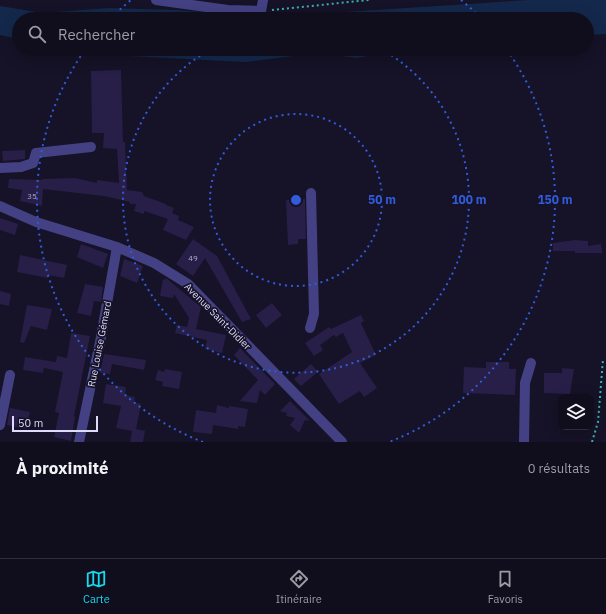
<!DOCTYPE html>
<html lang="fr">
<meta charset="utf-8">
<style>
:root{--surface:#100e1d;--page:#1e1c2a;--text:#f1f3f6;--muted:#9c9ca4;--line:#302e3b;--accent:#16d9ed}
body{margin:0;font-family:"IBM Plex Sans",sans-serif;background:var(--page);color:var(--text)}
.controls{position:absolute;right:12px;bottom:12px;display:grid;overflow:hidden;border-radius:8px;box-shadow:0 4px 16px #0002}
.controls button{width:36px;height:36px;display:grid;place-items:center;padding:0;border:0;border-bottom:1px solid var(--line);background:var(--surface);color:var(--text);font:20px sans-serif}
.scale{position:absolute;left:12px;bottom:10px;width:86px;box-sizing:border-box;padding-left:4px;border:2px solid #dfdbfc;border-top:0;font-size:11px;line-height:14px;white-space:nowrap;color:#dfdbfc;-webkit-text-stroke:3px #161227;paint-order:stroke}
.list{margin:0;padding:0;list-style:none}
h2{display:flex;justify-content:space-between;align-items:center;height:52px;margin:0;padding:0 16px;font-size:17px}
h2 small{font-size:13px;font-weight:400;color:var(--muted)}
.icon{flex:none;width:22px;height:22px;fill:none;stroke:currentColor;stroke-width:2;stroke-linecap:round;stroke-linejoin:round}
.map{position:relative;flex:none;width:606px;height:442px;overflow:hidden}
.search{position:absolute;background:var(--surface);box-shadow:0 4px 16px #0002;left:12px;right:12px;top:12px;height:44px;display:flex;align-items:center;gap:10px;box-sizing:border-box;padding:0 14px;border-radius:22px;color:var(--muted);font-size:15px}
.sheet{height:116px;background:var(--surface)}
nav{display:flex;justify-content:space-around;align-items:center;box-sizing:border-box;height:56px;border-top:1px solid var(--line);background:var(--surface);font-size:11px;color:var(--muted)}
nav a{display:grid;justify-items:center;gap:2px}
nav .on{color:var(--accent)}
.map>svg:first-child{display:block}
</style>
<div class="map">
<svg width="606" height="442" viewBox="0 0 606 442">
<rect width="100%" height="100%" fill="#161227"/>
<path fill="#13284b" d="M 528,0 L 606,0 L 606,34 L 587,35 L 587,19 L 19,19 L 19,39 L 0,35 L 0,6 L 43,13 L 109,8 L 176,10 L 268,17 Z
M 83,49 L 404,49 L 357,58 L 318,53 L 245,62 L 129,56 Z"/>
<path fill="#271f47" d="M 121,70 L 123,142 L 125,142 L 127,190 L 142,192 L 144,196 L 166,204 L 166,205 L 174,208 L 172,213 L 179,216 L 178,220 L 194,227 L 186,240 L 163,230 L 168,219 L 144,211 L 144,214 L 134,211 L 136,204 L 130,204 L 130,202 L 104,196 L 43,189 L 42,206 L 20,201 L 22,190 L 8,188 L 9,179 L 42,180 L 42,179 L 75,178 L 97,183 L 97,180 L 119,183 L 117,149 L 103,148 L 104,133 L 92,133 L 91,71 Z
M 25,150 L 25,159 L 3,161 L 2,151 Z
M 305,199 L 306,239 L 298,239 L 298,244 L 288,245 L 286,200 Z
M 0,218 L 18,224 L 15,235 L 0,230 Z
M 193,239 L 217,256 L 251,319 L 242,322 L 205,258 L 193,276 L 176,264 Z
M 575,240 L 588,241 L 588,246 L 601,244 L 602,253 L 575,253 L 575,251 L 553,251 L 553,243 Z
M 81,244 L 108,254 L 103,268 L 77,257 Z
M 20,255 L 67,265 L 64,278 L 48,275 L 48,278 L 17,272 Z
M 124,259 L 143,266 L 137,283 L 120,276 Z
M 166,278 L 201,307 L 196,329 L 226,335 L 222,353 L 205,349 L 207,340 L 175,333 L 177,325 L 187,327 L 189,318 L 174,294 L 173,298 L 160,296 L 163,279 L 165,280 Z
M 85,284 L 103,287 L 101,302 L 94,301 L 91,316 L 77,313 Z
M 0,291 L 11,294 L 9,306 L 0,304 Z
M 272,303 L 282,315 L 266,328 L 256,315 Z
M 27,305 L 52,309 L 47,330 L 31,326 L 24,343 L 20,342 Z
M 361,315 L 364,321 L 361,323 L 376,355 L 360,363 L 377,388 L 364,397 L 360,391 L 339,404 L 319,374 L 352,352 L 343,333 L 336,337 L 334,335 L 320,345 L 323,350 L 314,356 L 305,343 L 329,327 L 331,329 Z
M 71,333 L 90,336 L 74,416 L 75,417 L 71,441 L 54,437 L 59,413 L 55,412 L 63,372 L 44,368 L 43,373 L 23,370 L 25,357 L 56,362 L 57,356 L 67,358 Z
M 240,348 L 275,384 L 265,395 L 260,390 L 257,403 L 240,401 L 258,380 L 234,355 Z
M 104,354 L 146,360 L 144,370 L 112,364 L 110,374 L 100,373 Z
M 486,362 L 509,362 L 509,369 L 516,369 L 515,395 L 463,393 L 464,367 L 486,368 Z
M 311,364 L 318,372 L 301,386 L 294,379 Z
M 562,368 L 574,369 L 570,394 L 544,393 L 544,373 L 562,373 Z
M 165,369 L 182,372 L 179,389 L 162,386 L 163,382 L 155,380 L 158,370 L 164,372 Z
M 106,384 L 126,387 L 125,395 L 135,397 L 134,402 L 141,404 L 136,429 L 145,431 L 143,442 L 130,442 L 132,431 L 116,428 L 121,406 L 103,403 Z
M 290,401 L 310,421 L 305,420 L 299,433 L 290,425 L 295,418 L 286,416 L 287,413 L 280,411 Z
M 217,405 L 229,408 L 229,406 L 248,409 L 245,427 L 238,426 L 238,429 L 213,425 L 212,434 L 193,432 L 196,410 L 216,413 Z
M 10,408 L 30,412 L 26,429 L 7,425 Z"/>
<g fill="none" stroke-linecap="round" stroke-linejoin="round">
<path stroke="#3ab2aa" stroke-width="2" stroke-dasharray="2 3" stroke-linecap="butt" d="M 272,10 L 369,0
M 592,442 L 598,422 L 603,359"/>
<path stroke="#434183" stroke-width="10" d="M 156,0 L 228,10 L 261,11 L 263,0
M 0,168 L 21,167 L 33,163 L 36,153 L 91,147
M 0,206 L 36,222 L 117,247 L 154,263 L 188,284 L 342,442
M 310,328 L 314,314 L 311,193
M 0,425 L 10,375
M 79,442 L 101,337 L 117,247
M 524,442 L 525,383 L 531,363"/>
</g>
<g fill="none" stroke="#305cdc" stroke-width="2" stroke-dasharray="2 4">
<circle cx="296" cy="200" r="86"/>
<path d="M381 49A173 173 0 1 1 211 49"/>
<path d="M203 442A259 259 0 0 1 85 50M111 18A259 259 0 0 1 131 0M461 0A259 259 0 0 1 481 18M507 50A259 259 0 0 1 389 442"/>
</g>
<g text-anchor="middle" stroke-width="3.5" stroke-linejoin="round" paint-order="stroke">
<g font-size="8" fill="#b1accf">
<text x="32" y="199">35</text>
<text x="193" y="261">49</text>
</g>
<g font-size="10" fill="#dfdbfc" stroke="#161227">
<text transform="translate(218 316) rotate(45)" y="4">Avenue Saint-Didier</text>
<text transform="translate(99 344) rotate(-79)" y="4">Rue Louise Gémard</text>
</g>
</g>
<circle cx="296" cy="200" r="6" fill="#305cdc" stroke="#161227" stroke-width="2"/>
<g font-size="12" text-anchor="middle" font-weight="bold" fill="#305cdc" stroke="#161227" stroke-width="3.5" stroke-linejoin="round" paint-order="stroke">
<text x="382" y="204">50 m</text>
<text x="469" y="204">100 m</text>
<text x="555" y="204">150 m</text>
</g>
</svg>
<div class="controls">
<button><svg class="icon" aria-label="layers" viewBox="0 0 24 24"><path d="M12 4l9 5-9 5-9-5zM3 14l9 5 9-5"/></svg></button>
</div>
<div class="scale">50 m</div>
<div class="search"><svg class="icon" aria-label="search" viewBox="0 0 24 24"><circle cx="10" cy="10" r="6"/><path d="M15 15l6 6"/></svg>Rechercher</div>
</div>
<section class="sheet">
<h2>À proximité<small>0 résultats</small></h2>
<ul class="list">
</ul>
</section>
<nav>
<a class="on"><svg class="icon" aria-label="map" viewBox="0 0 24 24"><path d="M3 6l6-2 6 2 6-2v14l-6 2-6-2-6 2zM9 4v14M15 6v14"/></svg>Carte</a>
<a><svg class="icon" aria-label="directions" viewBox="0 0 24 24"><path d="M12 3l9 9-9 9-9-9zM9 14v-3h6M13 9l2 2-2 2"/></svg>Itinéraire</a>
<a><svg class="icon" aria-label="saved" viewBox="0 0 24 24"><path d="M7 4h10v16l-5-4-5 4z"/></svg>Favoris</a>
</nav>
